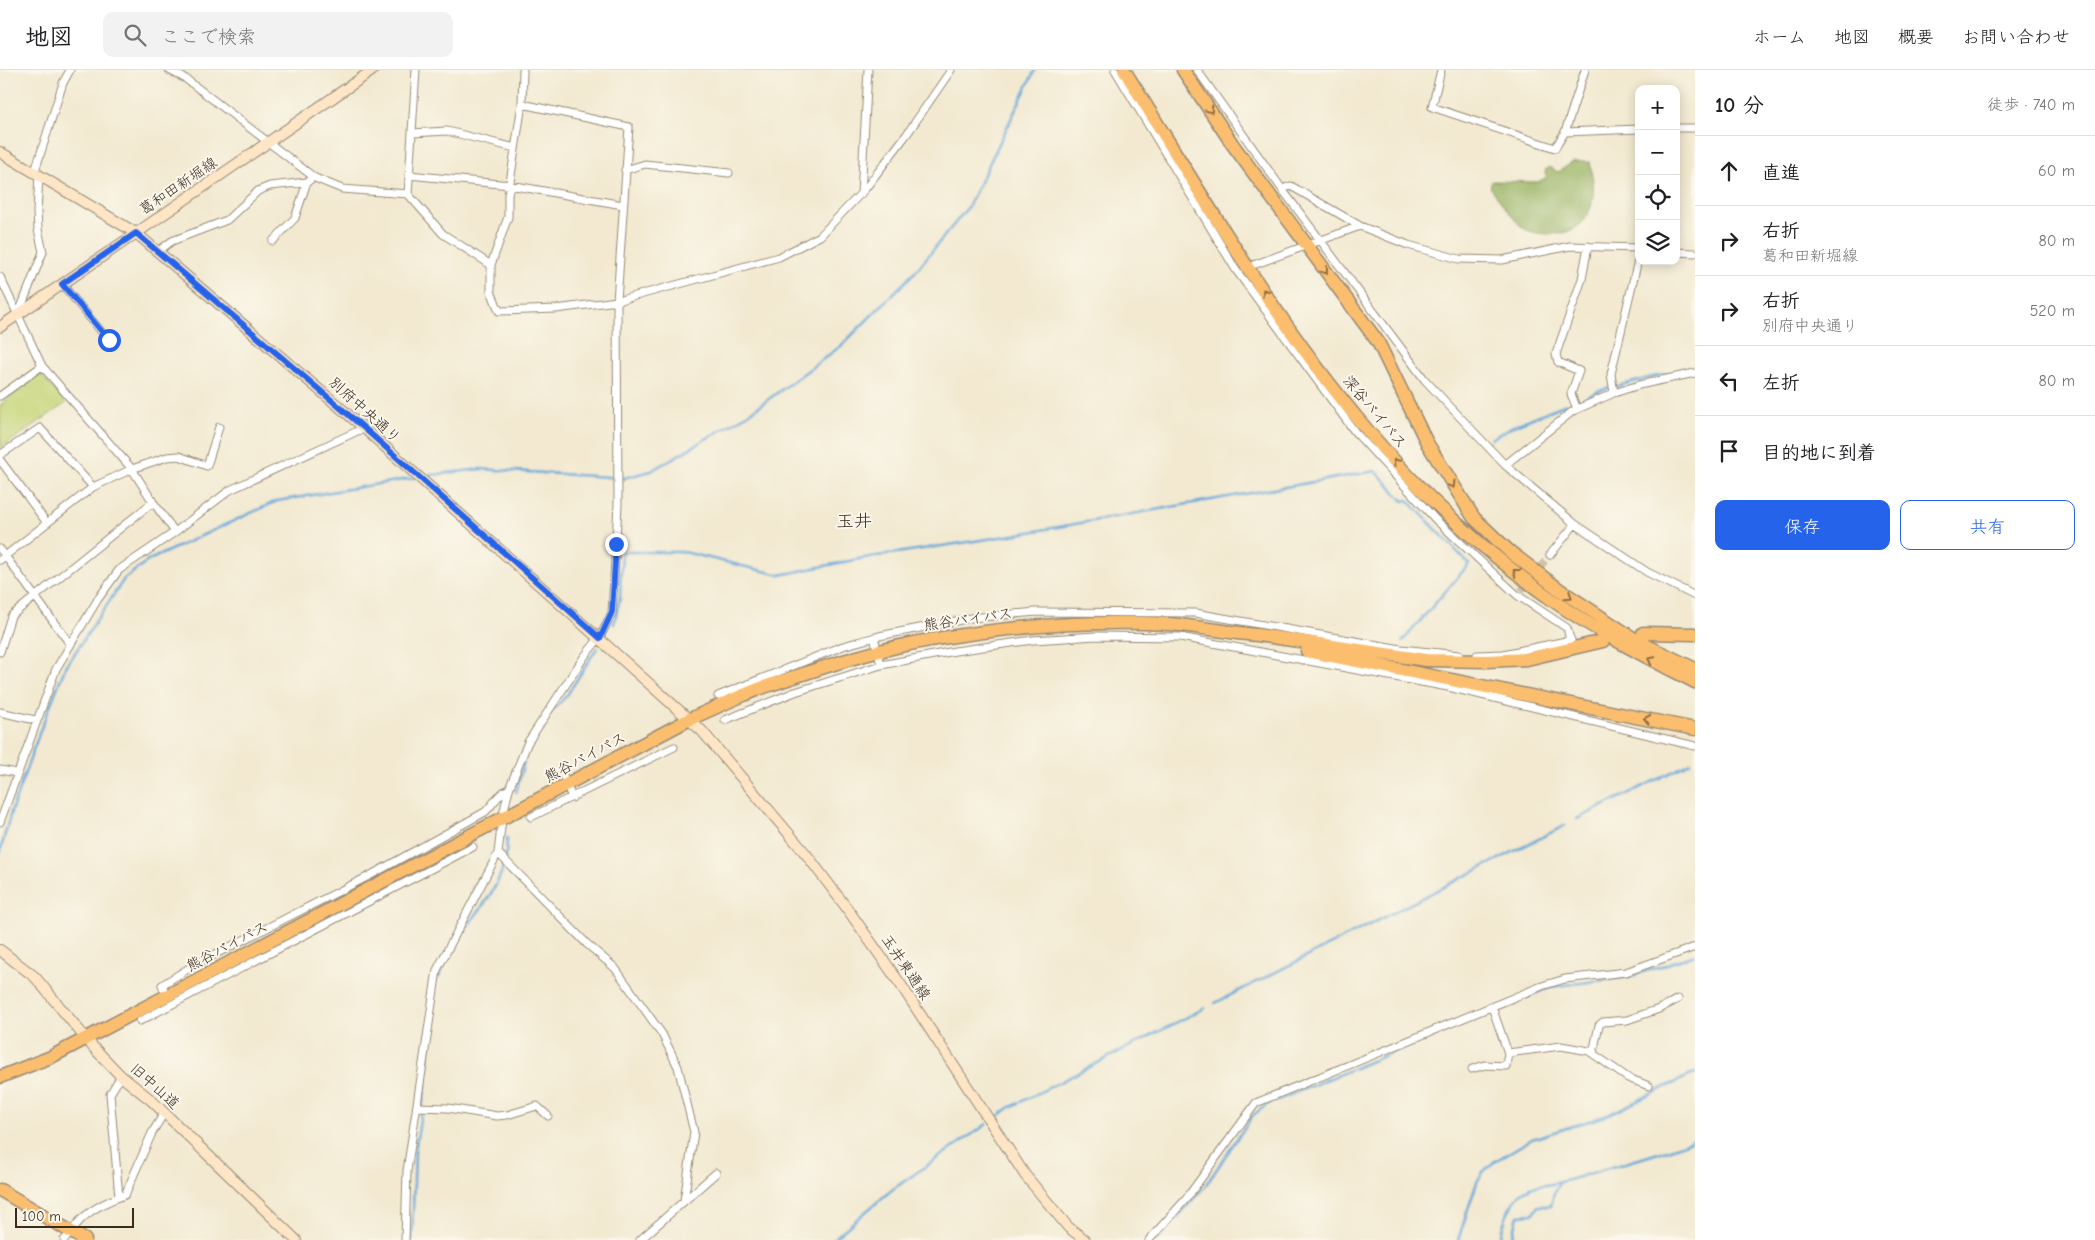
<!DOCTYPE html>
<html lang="ja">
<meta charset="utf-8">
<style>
:root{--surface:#fff;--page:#f2f2f2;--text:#202124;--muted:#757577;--line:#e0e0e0;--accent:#2563eb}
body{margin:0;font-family:"Comic Neue","Klee One",sans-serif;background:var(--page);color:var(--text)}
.controls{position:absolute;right:15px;top:15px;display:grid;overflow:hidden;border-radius:10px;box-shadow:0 2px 12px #0003}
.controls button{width:45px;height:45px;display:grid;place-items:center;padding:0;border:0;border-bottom:1px solid var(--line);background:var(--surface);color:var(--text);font:25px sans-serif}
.scale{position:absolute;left:15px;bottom:12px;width:119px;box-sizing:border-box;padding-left:5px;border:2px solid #3b2a1e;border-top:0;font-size:14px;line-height:18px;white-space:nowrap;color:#3b2a1e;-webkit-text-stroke:4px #fbf7ec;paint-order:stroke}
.stop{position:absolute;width:15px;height:15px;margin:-11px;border:4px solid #2563eb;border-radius:50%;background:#fff}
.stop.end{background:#2563eb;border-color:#fff;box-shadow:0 1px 5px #0008}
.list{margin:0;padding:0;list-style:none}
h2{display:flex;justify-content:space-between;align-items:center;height:65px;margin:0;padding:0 20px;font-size:21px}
h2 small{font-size:16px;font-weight:400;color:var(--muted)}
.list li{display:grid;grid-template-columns:32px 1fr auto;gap:15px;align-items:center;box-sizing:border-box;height:70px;padding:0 20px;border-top:1px solid var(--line)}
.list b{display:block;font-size:19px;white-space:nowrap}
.list p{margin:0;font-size:16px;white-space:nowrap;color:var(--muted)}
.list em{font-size:16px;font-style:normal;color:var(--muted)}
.actions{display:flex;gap:10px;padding:15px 20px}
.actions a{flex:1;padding:11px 0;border:1px solid var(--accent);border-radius:10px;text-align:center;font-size:18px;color:var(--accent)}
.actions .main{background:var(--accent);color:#fff}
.icon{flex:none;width:28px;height:28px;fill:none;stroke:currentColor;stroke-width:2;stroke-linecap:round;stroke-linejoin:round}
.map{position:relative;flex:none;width:1695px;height:1170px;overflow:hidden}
header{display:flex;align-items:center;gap:30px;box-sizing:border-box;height:70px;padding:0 25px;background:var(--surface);border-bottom:1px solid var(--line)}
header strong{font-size:24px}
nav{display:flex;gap:28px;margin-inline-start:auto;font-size:18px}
.search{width:350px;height:45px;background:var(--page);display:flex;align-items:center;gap:12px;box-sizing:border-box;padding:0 18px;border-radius:10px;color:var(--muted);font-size:19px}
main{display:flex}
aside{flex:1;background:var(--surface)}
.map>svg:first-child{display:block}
</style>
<header>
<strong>地図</strong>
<div class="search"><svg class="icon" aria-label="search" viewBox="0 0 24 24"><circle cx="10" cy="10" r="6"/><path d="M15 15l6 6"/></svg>ここで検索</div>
<nav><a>ホーム</a><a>地図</a><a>概要</a><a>お問い合わせ</a></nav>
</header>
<main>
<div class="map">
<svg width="1695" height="1170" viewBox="0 0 1695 1170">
<rect width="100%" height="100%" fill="#fbf7ec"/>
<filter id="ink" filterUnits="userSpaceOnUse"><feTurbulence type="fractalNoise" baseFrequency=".02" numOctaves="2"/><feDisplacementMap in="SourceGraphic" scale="10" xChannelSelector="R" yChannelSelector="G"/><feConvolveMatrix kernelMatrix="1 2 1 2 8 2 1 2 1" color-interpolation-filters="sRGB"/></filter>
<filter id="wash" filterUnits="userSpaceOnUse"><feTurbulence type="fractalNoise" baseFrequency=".0096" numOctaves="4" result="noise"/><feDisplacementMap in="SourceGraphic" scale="20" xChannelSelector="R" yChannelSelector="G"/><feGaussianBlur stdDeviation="1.12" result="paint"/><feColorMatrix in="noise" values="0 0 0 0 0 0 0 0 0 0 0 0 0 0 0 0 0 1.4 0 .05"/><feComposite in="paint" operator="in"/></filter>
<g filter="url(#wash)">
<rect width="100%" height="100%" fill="#f2e9d0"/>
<path fill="#c5d476" stroke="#807f4a" d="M 40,304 L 66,333 L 1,378 L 0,335 Z"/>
<path fill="#9cb667" stroke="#6c7042" d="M 1573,92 L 1590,92 C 1598,126 1594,163 1552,164 C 1543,164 1529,163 1522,157 C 1510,146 1500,130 1490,117 L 1492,111 L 1538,112 L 1547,107 L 1545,100 L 1550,97 L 1558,102 Z"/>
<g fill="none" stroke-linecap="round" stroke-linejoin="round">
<path stroke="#67a8da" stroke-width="2.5" d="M 1491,369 L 1513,356 L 1566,334 L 1570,337 L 1598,321 L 1665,304 L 1687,301
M 424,406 L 480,399 L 624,408 L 651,401 L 747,345 L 841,276 L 915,202 L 968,137 L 1035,0
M 614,554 L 620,528 L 622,482 L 684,482 L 780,505 L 864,488 L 1007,466 L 1376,401 L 1403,431 L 1408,430 L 1469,494 L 1402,572
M 550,643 L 567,625 L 597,578
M 528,680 L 545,652
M 516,722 L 524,692
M 1577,749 L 1690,693
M 0,782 L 12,739 L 40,661 L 65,598 L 124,509 L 149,490 L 277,431 L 414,408
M 439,908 C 453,854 508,831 507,768
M 1215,933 L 1566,755
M 992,1051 L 1009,1038 L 1205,938
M 412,1170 L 415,1081 L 426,1013 L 431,960
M 832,1170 L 893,1119 L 987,1054
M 1157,1170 L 1206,1115 L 1253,1045 L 1268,1034 L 1550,917 L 1628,907 L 1695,885
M 1458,1170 L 1477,1112 L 1483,1102 L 1495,1091 L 1532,1069 L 1608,1045 L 1695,1003
M 1500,1170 C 1503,1153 1511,1125 1529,1119 L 1529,1117 C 1559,1115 1586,1104 1615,1096 C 1642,1088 1670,1081 1695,1069
M 1512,1170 L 1518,1145 L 1533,1144 L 1538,1136 L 1551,1136 L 1554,1123 L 1559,1113"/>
</g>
</g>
<g filter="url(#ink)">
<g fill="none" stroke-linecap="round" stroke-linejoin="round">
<path stroke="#cdc3ac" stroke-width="7" stroke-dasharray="7 3.5" stroke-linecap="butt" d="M 1521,521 L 1550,485"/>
<defs>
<path id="street" d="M 169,0 L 186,9 L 315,108 L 342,119 L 408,124 L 443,164 L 491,195
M 523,0 L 522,34 L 508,125 L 508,147 L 491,195 L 491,221 L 499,241 L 556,239 L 617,231 L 779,187 L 820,166 L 865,119 L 907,64 L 951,0
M 1115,0 L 1236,200 L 1355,362 L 1436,450 L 1517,525 L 1567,558 L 1571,573
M 1197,0 L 1282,119 L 1425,310 L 1505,395 L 1575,454 L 1647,502 L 1695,526
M 1441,0 L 1432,37 L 1555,78 L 1565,62 L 1585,0
M 1676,58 L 1695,58
M 1565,62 L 1639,59
M 412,63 L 447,61 L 515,78
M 625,100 L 645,94 L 729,103
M 35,101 L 63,13 L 70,0
M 409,105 L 510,115 L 623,135
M 1282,119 L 1291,116 L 1360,156 L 1408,175 L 1459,189 L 1502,190 L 1570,176 L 1639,178
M 408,124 L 416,0
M 861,124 L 868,0
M 273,171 L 295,148 L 307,112 L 310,110
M 157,182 L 172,171 L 227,150 L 258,121 L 270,116 L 307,112
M 1676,182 L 1695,183
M 1245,198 L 1360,156
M 0,207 L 42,296 L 132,399 L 153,432 L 175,462
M 62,214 L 109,271
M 18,245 L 43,182 L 38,159 L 37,142 L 39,105
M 1614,323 L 1611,304 L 1639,186
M 0,326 L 42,296
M 1577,339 L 1571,324 L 1579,301 L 1558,292 L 1556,284 L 1582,209 L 1588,176
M 0,385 L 40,358 L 93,417
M 0,390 L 47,453
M 1505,395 L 1573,341 L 1614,323 L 1639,315 L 1695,303
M 0,479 L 70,574
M 1550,485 L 1575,454
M 0,490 L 93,417 L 132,399 L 167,387 L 179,386 L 207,396 L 219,357
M 874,567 L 881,595
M 0,582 L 11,546 L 153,432
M 1477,585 L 1503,584 L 1571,570
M 718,626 L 843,576 L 879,566 L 971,548 L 1036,542 L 1195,543 L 1401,579 L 1459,585
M 0,642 L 35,650
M 725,650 L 795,622 L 881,595 L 955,581 L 1033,570 L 1096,566 L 1180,567 L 1448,617 L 1695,676
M 0,700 L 17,703
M 563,705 L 572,728
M 531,747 L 674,677
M 0,752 L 56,599 L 98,529 L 119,500 L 175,462 L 230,420 L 364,358
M 498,783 L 587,874 L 615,898 L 662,964 L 678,997 L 694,1062 L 684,1131
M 167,926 L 162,915 L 194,895 L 371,805 L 485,742 C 494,734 497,724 509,719
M 140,951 L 473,777
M 1508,983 L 1561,976 L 1589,981 L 1628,1008 L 1649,1016
M 1593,983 L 1599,955 L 1603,952 L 1627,950 L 1659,939 L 1678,929
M 1472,999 L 1485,995 L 1506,996 L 1508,983 L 1492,937
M 417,1037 L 448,1038 L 497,1046 L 507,1045 L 537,1036 L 548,1046
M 119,1127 L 110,1024 L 121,1006
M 64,1170 C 70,1165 72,1160 77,1154 C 89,1140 107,1131 125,1125 L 152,1063 L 164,1043
M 405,1170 L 407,1101 L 437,900 L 498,783 L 502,749 L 509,719 L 528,672 L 584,587 L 600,567 L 612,543 L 618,434 L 617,231 L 629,57 L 522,34
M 640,1170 L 716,1103
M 1149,1170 L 1186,1129 L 1256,1033 L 1542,916 L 1565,909 L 1626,902 L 1695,877"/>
<path id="secondary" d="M 0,82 L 136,163 L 364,358 L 702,661 L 806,784 L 846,837 L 901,915 L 1025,1105 L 1068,1157 L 1085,1170
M 0,257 L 373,0
M 0,880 L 35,907 L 93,977 L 121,1006 L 151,1030 L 296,1170"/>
<path id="highway" d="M 1124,0 C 1201,123 1274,251 1368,361 C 1421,424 1484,481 1551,529 C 1596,561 1646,587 1695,612
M 1183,0 L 1233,75 L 1378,272 L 1427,373 L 1474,448 L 1509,481 L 1560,520 L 1639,572 L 1695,599
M 1643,563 L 1695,564
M 1307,581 L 1695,659
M 0,1007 L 51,987 L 690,649 C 715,638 741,625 767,616 C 823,597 882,577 942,568 C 1016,556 1093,550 1168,554 C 1198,556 1228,563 1258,565 L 1426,590 L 1487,591 L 1527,589 L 1603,571
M 0,1120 L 85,1170"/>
</defs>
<use href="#street" stroke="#968a77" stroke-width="9"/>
<use href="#secondary" stroke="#968a77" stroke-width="12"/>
<use href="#highway" stroke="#968a77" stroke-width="15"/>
<use href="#street" stroke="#fff" stroke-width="7"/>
<use href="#secondary" stroke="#fde5c5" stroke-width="10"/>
<use href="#highway" stroke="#fbbe6e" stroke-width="12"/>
</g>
<defs><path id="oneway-chevron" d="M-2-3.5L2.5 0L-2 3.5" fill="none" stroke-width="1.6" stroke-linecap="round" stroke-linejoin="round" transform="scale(1.25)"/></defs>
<g stroke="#916d42">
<use href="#oneway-chevron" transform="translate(1210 40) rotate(56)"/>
<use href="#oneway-chevron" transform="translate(1325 201) rotate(53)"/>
<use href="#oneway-chevron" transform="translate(1265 222) rotate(-125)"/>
<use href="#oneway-chevron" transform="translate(1396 392) rotate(-133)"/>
<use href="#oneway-chevron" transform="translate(1452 415) rotate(59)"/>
<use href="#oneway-chevron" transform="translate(1516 502) rotate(-142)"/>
<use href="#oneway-chevron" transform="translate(1569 526) rotate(33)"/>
<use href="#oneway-chevron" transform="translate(1651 590) rotate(-153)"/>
<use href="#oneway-chevron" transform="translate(1647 649) rotate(-169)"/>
</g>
</g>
<g fill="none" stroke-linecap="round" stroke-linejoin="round" filter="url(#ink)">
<path stroke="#2563eb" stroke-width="6" d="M 109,270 L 62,214 L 136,163 L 364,358 L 600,568 L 612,542 L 616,474"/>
</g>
<g text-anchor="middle" stroke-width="4" stroke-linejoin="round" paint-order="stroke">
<g font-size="15" fill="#3b2a1e" stroke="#fbf7ec">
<text transform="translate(178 116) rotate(-34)" y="5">葛和田新堀線</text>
<text transform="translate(365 340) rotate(42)" y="5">別府中央通り</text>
<text transform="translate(1375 342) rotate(50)" y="5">深谷バイパス</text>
<text transform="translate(968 549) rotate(-8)" y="5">熊谷バイパス</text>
<text transform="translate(585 687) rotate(-28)" y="5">熊谷バイパス</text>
<text transform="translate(227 876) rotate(-28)" y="5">熊谷バイパス</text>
<text transform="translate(906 897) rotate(56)" y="5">玉井東通線</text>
<text transform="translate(155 1016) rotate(42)" y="5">旧中山道</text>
</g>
<g font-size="18" fill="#3b2a1e" stroke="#fbf7ec">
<text x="854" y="457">玉井</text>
</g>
</g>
</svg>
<div class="controls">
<button>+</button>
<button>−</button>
<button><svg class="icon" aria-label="locate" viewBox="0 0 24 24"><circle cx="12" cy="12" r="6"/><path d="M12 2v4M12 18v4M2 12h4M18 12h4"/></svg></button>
<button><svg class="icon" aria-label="layers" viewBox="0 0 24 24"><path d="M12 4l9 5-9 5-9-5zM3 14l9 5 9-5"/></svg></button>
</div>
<div class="scale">100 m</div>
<div class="stop" style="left:109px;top:270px"></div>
<div class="stop end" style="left:616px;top:474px"></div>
</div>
<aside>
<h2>10 分<small>徒歩 · 740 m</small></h2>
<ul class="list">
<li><svg class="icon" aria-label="ahead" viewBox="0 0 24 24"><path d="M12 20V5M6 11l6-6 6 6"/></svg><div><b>直進</b></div><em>60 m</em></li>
<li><svg class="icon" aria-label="right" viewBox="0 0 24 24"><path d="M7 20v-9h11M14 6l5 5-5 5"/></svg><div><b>右折</b><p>葛和田新堀線</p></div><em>80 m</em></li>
<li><svg class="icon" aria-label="right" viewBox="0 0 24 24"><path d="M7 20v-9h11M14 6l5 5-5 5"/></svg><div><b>右折</b><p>別府中央通り</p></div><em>520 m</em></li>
<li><svg class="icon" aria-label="left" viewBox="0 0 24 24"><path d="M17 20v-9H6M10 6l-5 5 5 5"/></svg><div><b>左折</b></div><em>80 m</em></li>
<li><svg class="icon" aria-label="arrive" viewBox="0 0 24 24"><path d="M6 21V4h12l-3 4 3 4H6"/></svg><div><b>目的地に到着</b></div></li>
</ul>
<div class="actions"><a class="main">保存</a><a>共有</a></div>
</aside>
</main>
